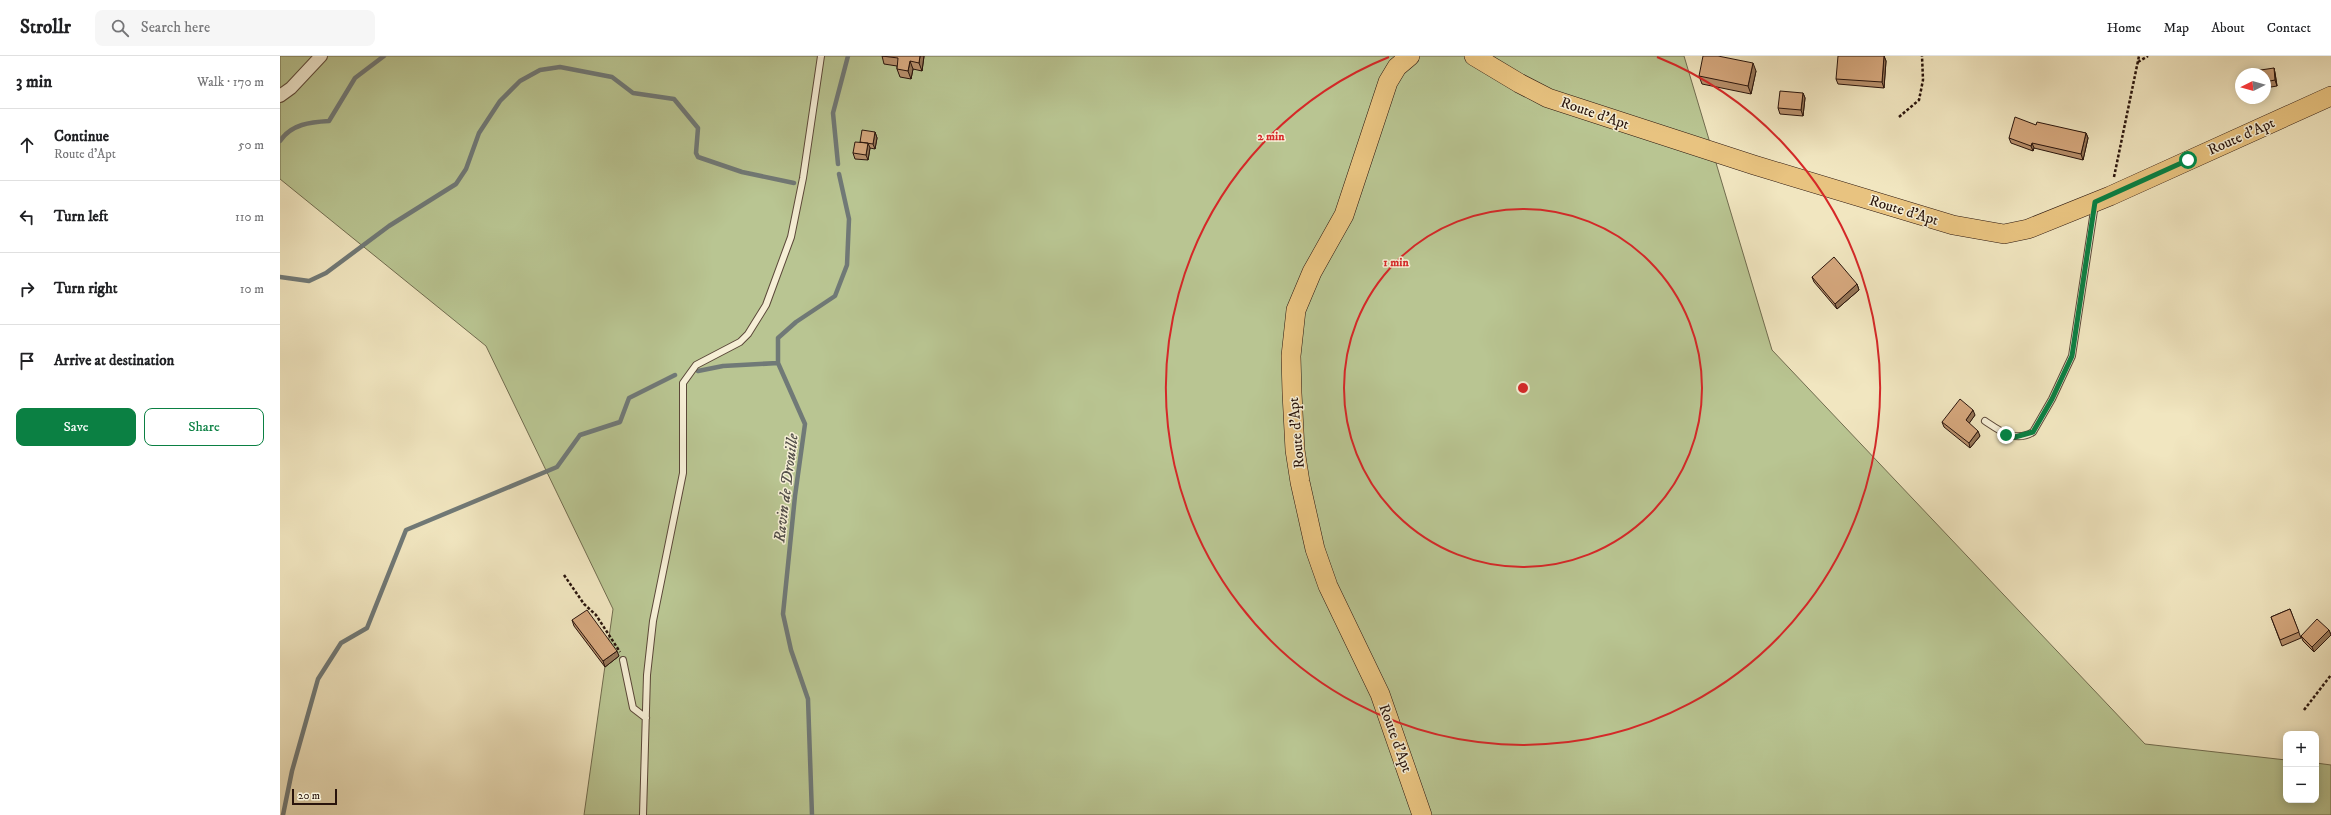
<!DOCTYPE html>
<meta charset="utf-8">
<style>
:root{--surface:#fff;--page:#f6f6f6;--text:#202124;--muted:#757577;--line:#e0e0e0;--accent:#0b8043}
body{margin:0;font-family:"IM FELL DW Pica",serif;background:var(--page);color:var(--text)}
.controls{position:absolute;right:12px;bottom:12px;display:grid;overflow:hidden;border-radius:8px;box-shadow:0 2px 10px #0003}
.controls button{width:36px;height:36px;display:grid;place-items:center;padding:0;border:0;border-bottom:1px solid var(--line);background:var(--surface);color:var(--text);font:20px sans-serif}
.compass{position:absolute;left:1955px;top:12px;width:36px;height:36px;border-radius:50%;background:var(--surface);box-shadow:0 2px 10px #0003;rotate:265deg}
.scale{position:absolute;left:12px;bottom:10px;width:45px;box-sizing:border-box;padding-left:4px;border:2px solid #29140c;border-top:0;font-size:11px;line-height:14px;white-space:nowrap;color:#29140c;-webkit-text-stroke:3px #f6efd6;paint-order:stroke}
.stop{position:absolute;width:12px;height:12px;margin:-9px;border:3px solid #0b8043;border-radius:50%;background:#fff}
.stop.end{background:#0b8043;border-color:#fff;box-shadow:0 1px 4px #0008}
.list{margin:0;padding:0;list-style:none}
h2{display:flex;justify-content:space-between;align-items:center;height:52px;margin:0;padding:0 16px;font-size:17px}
h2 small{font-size:13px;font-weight:400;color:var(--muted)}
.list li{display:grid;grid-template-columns:26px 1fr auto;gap:12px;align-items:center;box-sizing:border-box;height:72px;padding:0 16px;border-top:1px solid var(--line)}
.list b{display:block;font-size:15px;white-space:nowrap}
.list p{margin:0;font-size:13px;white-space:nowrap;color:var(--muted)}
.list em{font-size:13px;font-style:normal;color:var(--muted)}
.actions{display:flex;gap:8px;padding:12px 16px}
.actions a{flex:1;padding:9px 0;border:1px solid var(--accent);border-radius:8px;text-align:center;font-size:14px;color:var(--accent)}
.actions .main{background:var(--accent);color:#fff}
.icon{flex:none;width:22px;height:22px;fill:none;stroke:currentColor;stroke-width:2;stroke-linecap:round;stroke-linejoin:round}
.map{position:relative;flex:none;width:2051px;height:759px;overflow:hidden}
header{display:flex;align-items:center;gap:24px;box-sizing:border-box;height:56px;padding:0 20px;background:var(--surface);border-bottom:1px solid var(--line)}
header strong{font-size:19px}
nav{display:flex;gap:22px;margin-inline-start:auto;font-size:14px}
.search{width:280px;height:36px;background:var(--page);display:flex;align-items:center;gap:10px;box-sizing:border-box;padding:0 14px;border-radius:8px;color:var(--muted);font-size:15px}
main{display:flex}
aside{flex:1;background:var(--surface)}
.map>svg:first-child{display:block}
</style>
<header>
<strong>Strollr</strong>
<div class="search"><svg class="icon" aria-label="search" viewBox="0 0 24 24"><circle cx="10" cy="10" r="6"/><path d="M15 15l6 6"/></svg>Search here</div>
<nav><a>Home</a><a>Map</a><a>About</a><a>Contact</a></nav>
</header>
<main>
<aside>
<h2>3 min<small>Walk · 170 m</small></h2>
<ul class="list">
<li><svg class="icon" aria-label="ahead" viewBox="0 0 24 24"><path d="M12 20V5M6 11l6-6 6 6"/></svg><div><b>Continue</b><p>Route d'Apt</p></div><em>50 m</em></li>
<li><svg class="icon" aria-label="left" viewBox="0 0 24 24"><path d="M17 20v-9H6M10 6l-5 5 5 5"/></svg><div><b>Turn left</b></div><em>110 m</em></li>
<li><svg class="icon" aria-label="right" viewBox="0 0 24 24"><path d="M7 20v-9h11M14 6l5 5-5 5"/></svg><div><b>Turn right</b></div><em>10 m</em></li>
<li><svg class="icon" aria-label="arrive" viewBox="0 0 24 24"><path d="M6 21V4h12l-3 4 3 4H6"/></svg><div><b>Arrive at destination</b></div></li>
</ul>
<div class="actions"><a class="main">Save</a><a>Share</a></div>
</aside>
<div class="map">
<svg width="2051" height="759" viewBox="0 0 2051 759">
<rect width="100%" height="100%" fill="#f1e6c0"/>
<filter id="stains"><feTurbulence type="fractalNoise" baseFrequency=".005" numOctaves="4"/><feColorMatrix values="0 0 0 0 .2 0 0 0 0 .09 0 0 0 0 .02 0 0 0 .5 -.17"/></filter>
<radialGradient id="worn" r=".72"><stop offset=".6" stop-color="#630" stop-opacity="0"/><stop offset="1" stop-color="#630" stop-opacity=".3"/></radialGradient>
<path fill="#b9c592" stroke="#716c4f" d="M 0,0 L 1404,0 L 1492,294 L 1865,688 L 2006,704 L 2006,744 L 2036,744 L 2036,707 L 2051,709 L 2051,759 L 304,759 L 333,553 L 206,290 L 0,123 Z"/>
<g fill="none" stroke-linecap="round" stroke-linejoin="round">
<path stroke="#707977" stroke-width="4.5" d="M 0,85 C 11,68 31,66 49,65 L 75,22 L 104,0
M 558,108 L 553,57 L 568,0
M 0,221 L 29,225 L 46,217 L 109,170 L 176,128 L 186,113 L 199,77 L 220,45 L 240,25 L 260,14 L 280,11 L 332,21 L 353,37 L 394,43 L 418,72 L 416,97 L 418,101 L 462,116 L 514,127
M 418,315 L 443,310 L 498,307
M 3,759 L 12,715 L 38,623 L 61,587 L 87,572 L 126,474 L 277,411 L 300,379 L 340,366 L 349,342 L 395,319
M 532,759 L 528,643 L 511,594 L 503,558 L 515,440 L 525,368 L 498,307 L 498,282 L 516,266 L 555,240 L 567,209 L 569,163 L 559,118"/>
<defs>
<path id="service" d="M 1705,365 C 1720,375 1735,387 1753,376 L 1772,343 L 1792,300 L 1815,148
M 343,604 L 353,652 L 366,662
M 363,759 L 367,619 L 373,565 L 403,417 L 403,327 L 416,309 L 460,286 L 468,278 L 486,249 L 511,181 L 523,122 L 541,0"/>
<path id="minor" d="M 0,40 L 11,32 L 41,0"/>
<path id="primary" d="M 1130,0 L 1117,11 L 1108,26 L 1064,159 L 1032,216 L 1016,254 L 1011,300 L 1012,337 L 1015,394 L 1020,426 L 1035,493 L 1048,530 L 1100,638 L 1142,759
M 1194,0 L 1239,27 L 1268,42 L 1474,109 L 1673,169 L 1724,178 L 1748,173 L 1830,140 L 2051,40"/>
</defs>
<use href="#service" stroke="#5b4839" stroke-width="8"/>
<use href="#minor" stroke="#5b4839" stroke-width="14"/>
<use href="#primary" stroke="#29140c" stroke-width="20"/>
<path stroke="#29140c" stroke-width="2.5" stroke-dasharray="3 2" stroke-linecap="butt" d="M 1858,6 L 1868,0
M 1619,61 L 1639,44 L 1643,24 L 1642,0
M 1834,121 L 1859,0
M 284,519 L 304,548 L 316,559 L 340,596
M 2024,654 L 2051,619"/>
<use href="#service" stroke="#f6efd6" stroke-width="6"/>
<use href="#minor" stroke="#f6efd6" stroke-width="12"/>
<use href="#primary" stroke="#e8c380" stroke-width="19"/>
</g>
<path fill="#b8906c" stroke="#29140c" d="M 602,0 L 644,0 L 642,15 L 633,13 L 631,23 L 620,21 L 617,13 L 617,10 L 604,8 Z
M 1604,0 L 1606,5 L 1604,32 L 1558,28 L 1556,23 Z
M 1994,12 L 1995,17 L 1997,30 L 1985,32 L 1985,18 Z
M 1476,15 L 1471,38 L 1422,28 L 1419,20 Z
M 1523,37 L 1525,42 L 1523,60 L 1500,58 L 1498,52 Z
M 1756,69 L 1806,77 L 1808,82 L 1803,104 L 1754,92 L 1753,95 L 1731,87 L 1729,82 Z
M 595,76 L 597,82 L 595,93 L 590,92 L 588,104 L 575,103 L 573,97 L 580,86 Z
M 1532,221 L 1577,228 L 1579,234 L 1557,253 L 1534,226 Z
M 1695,359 L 1689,367 L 1700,380 L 1690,392 L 1664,371 L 1662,366 Z
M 2010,553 L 2021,582 L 2002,590 L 1991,561 Z
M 292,564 L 339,600 L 325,611 L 294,570 Z
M 2049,574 L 2051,579 L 2034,596 L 2023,585 L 2021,580 Z"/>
<path fill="#967658" stroke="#29140c" d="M 640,0 L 644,0 L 642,15 L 639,7 Z
M 1604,0 L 1606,5 L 1604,32 L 1602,26 Z
M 630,5 L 633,13 L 631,23 L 628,15 Z
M 1473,7 L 1476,15 L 1471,38 L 1468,30 Z
M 1994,12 L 1995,17 L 1997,30 L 1995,24 Z
M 1523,37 L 1525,42 L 1523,60 L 1521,54 Z
M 595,76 L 597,82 L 595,93 L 593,88 Z
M 1806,77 L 1808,82 L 1803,104 L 1801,98 Z
M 588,87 L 590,92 L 588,104 L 586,99 Z
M 1752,87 L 1754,92 L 1753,95 L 1751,90 Z
M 1577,228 L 1579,234 L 1557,253 L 1555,248 Z
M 1693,354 L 1695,359 L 1688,369 L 1686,364 Z
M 1698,375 L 1700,380 L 1690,392 L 1689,387 Z
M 2049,574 L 2051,579 L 2034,596 L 2032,591 Z
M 337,595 L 339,600 L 325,611 L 323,605 Z"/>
<path fill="#d6a87e" stroke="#29140c" d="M 602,0 L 640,0 L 639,7 L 630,5 L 628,15 L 617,13 L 618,2 Z
M 1423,0 L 1438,0 L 1473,7 L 1468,30 L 1419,20 Z
M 1558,0 L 1604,0 L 1602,26 L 1556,23 Z
M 1994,12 L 1995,24 L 1985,26 L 1985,18 L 1974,18 L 1974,15 Z
M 1500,35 L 1523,37 L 1521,54 L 1498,52 Z
M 1735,61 L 1756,69 L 1757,66 L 1806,77 L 1801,98 L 1752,87 L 1751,90 L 1729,82 Z
M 582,74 L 595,76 L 593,88 L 580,86 Z
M 575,86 L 588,87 L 586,99 L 573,97 Z
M 1554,201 L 1577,228 L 1555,248 L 1532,221 Z
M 1680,343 L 1693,354 L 1686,364 L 1698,375 L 1689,387 L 1662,366 Z
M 2010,553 L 2019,576 L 2000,584 L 1991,561 Z
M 307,554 L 337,595 L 323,605 L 292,564 Z
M 2037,563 L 2049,574 L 2032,591 L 2021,580 Z"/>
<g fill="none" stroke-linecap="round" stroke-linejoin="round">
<path stroke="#0b8043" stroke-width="5" d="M 1726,379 L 1735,381 L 1753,376 L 1772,343 L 1792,300 L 1815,146 L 1908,104"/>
</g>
<g fill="none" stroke="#d62828" stroke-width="2">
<circle cx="1243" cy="332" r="179"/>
<path d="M1377 1A357 357 0 1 1 1109 1"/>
</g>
<g text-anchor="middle" stroke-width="3" stroke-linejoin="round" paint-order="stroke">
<g font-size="15" fill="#29140c" stroke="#f6efd6">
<text transform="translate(1315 57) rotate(19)" y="5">Route d'Apt</text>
<text transform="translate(1961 80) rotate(-24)" y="5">Route d'Apt</text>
<text transform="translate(1624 154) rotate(17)" y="5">Route d'Apt</text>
<text transform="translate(1016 377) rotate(-95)" y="5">Route d'Apt</text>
<text transform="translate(1116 682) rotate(70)" y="5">Route d'Apt</text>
</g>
<g font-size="16" font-style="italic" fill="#534f4a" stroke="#f6efd6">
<text transform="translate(505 432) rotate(-83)" y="6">Ravin de Drouille</text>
</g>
</g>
<circle cx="1243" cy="332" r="6" fill="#d62828" stroke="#f6efd6" stroke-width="2"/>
<g font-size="12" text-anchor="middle" font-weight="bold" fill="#d62828" stroke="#f6efd6" stroke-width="3" stroke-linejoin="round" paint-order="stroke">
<text x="991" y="84">2 min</text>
<text x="1116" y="210">1 min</text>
</g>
<rect width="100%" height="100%" filter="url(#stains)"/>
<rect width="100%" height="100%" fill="url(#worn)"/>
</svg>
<div class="controls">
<button>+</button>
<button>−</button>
</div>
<svg class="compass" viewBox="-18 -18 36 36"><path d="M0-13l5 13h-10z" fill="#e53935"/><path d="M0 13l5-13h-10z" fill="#757577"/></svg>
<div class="scale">20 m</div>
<div class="stop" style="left:1908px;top:104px"></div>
<div class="stop end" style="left:1726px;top:379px"></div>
</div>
</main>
